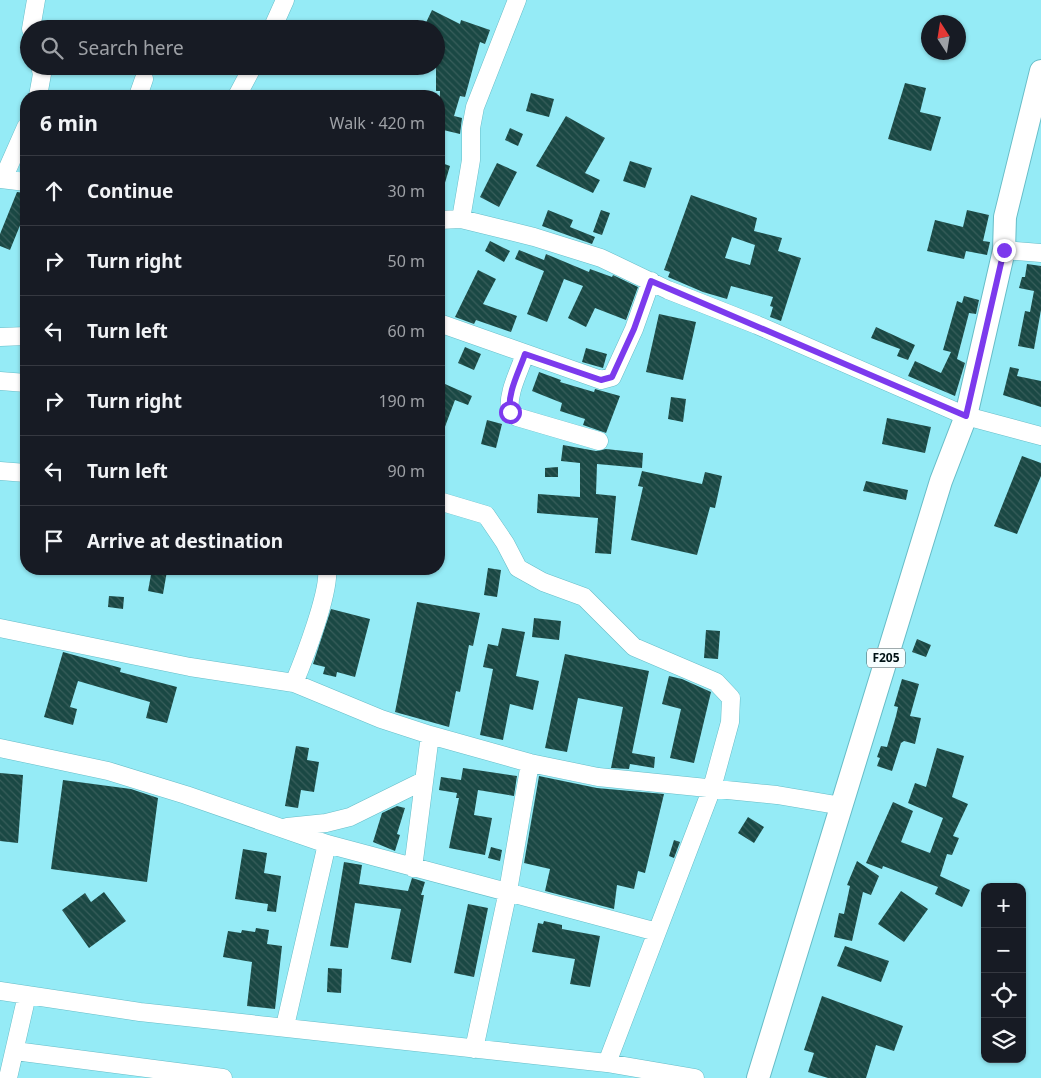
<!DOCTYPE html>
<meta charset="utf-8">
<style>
:root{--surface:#171b24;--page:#242831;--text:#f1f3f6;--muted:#9ea1a6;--line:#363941}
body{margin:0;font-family:"Noto Sans",sans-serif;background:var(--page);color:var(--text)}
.controls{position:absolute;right:15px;bottom:15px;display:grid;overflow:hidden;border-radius:10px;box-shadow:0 1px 4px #0004}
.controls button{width:45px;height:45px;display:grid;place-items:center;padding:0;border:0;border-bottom:1px solid var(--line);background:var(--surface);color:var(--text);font:25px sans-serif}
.compass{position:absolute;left:921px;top:15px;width:45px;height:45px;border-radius:50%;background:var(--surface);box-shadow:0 1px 4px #0004;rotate:348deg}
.stop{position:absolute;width:15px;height:15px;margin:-11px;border:4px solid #7c3aed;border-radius:50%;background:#fff}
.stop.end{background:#7c3aed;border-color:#fff;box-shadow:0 1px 5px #0008}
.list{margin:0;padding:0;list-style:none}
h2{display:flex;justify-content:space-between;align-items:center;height:65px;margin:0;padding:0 20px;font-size:21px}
h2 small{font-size:16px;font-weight:400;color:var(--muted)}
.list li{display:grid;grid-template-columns:32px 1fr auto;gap:15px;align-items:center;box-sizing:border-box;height:70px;padding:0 20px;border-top:1px solid var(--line)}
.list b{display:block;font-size:19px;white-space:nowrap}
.list em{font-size:16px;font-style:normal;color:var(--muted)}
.icon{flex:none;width:28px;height:28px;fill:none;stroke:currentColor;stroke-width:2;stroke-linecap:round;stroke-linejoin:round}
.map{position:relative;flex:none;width:1041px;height:1078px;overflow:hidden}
.search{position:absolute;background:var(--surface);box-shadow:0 1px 4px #0004;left:20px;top:20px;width:425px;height:55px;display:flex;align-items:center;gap:12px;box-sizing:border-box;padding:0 18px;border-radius:28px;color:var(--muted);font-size:19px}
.panel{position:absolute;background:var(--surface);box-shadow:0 1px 4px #0004;left:20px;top:90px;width:425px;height:485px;border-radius:20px}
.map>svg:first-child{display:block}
</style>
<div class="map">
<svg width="1041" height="1078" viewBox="0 0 1041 1078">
<defs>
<pattern id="building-back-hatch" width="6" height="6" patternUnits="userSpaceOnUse" patternTransform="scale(1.25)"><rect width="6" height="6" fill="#1a4844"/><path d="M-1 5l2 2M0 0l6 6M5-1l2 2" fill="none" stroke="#385e5b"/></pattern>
</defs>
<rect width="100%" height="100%" fill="#95ebf6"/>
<path fill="url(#building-back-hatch)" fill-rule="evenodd" d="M 432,10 L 460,24 L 461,20 L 490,30 L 485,44 L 480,42 L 465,97 L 460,96 L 454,116 L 462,118 L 460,134 L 439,129 L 440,91 L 436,91 L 436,29 L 423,29 Z
M 905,83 L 926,88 L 920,112 L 941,117 L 931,151 L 888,139 Z
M 531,93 L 554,99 L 549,117 L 526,111 Z
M 566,116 L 605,138 L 585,173 L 600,180 L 593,193 L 536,166 Z
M 510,128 L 523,134 L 518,146 L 505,140 Z
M 630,161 L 652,168 L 645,188 L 623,181 Z
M 439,162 L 450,166 L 441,196 L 439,196 Z
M 497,163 L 517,172 L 499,207 L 480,197 Z
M 17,192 L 26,193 L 26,224 L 21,223 L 10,250 L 0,246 L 0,234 Z
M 691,195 L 757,218 L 754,231 L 782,238 L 778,251 L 801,258 L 781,321 L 770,317 L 773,307 L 770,306 L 773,297 L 731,286 L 727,299 L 703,292 L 668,277 L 670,272 L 664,270 ZM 732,237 L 755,245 L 750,265 L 725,258 Z
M 548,210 L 573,220 L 570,227 L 595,237 L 592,244 L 542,226 Z
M 601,210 L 610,213 L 602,235 L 593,232 Z
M 967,210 L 989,215 L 983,241 L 990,242 L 987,255 L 966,251 L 964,259 L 927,251 L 935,220 L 963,227 Z
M 490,241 L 510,251 L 504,262 L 485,251 Z
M 519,250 L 544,260 L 546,254 L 589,272 L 590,269 L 612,277 L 613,275 L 638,287 L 626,320 L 595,308 L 586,327 L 568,318 L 583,286 L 564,279 L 547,322 L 527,314 L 544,271 L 515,259 Z
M 1027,264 L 1041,266 L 1041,310 L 1034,349 L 1018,346 L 1025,311 L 1030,312 L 1034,291 L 1019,288 L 1022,277 L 1025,277 Z
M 478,270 L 496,279 L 483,304 L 517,316 L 511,332 L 476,320 L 474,324 L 455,317 Z
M 964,296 L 979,300 L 976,314 L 969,313 L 957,359 L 965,363 L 955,396 L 908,376 L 915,361 L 941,373 L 951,352 L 943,350 L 957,301 L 962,303 Z
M 659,314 L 696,322 L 683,380 L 646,372 Z
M 876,327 L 915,345 L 908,360 L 897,356 L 900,349 L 871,338 Z
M 465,347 L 481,354 L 474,370 L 458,363 Z
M 586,348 L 607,354 L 603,368 L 582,362 Z
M 1010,367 L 1019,369 L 1017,376 L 1041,381 L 1041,407 L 1003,395 Z
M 539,372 L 561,380 L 560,382 L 594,392 L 595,389 L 620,396 L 606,433 L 583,425 L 585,419 L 560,411 L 562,403 L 532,391 Z
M 445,384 L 472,396 L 468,405 L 455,400 L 440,440 L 439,398 Z
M 671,397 L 686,399 L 683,422 L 668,419 Z
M 887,418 L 931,427 L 925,453 L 882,444 Z
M 487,420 L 502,424 L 496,448 L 481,444 Z
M 563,445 L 596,451 L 606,449 L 643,453 L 642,468 L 597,464 L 596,494 L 616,496 L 611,554 L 595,553 L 598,518 L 537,513 L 538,494 L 580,497 L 580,463 L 561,461 Z
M 1022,456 L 1041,463 L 1041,476 L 1017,534 L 994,526 Z
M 558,467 L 558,477 L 545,477 L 545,468 Z
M 642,471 L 702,484 L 705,472 L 722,476 L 715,508 L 710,507 L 697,555 L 631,540 L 643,487 L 638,486 Z
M 866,481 L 908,490 L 906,500 L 863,491 Z
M 488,568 L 501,570 L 497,597 L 484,595 Z
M 152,569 L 167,571 L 163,594 L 148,591 Z
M 109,596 L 124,597 L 123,609 L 108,607 Z
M 417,602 L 480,613 L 473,646 L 469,645 L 460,692 L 456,691 L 449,727 L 395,712 Z
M 331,609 L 370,619 L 355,677 L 337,672 L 336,677 L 323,674 L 325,667 L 313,664 Z
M 534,618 L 561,621 L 559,640 L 532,637 Z
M 502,628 L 525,632 L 516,676 L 539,681 L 533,710 L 510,704 L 503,740 L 480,735 L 493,669 L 483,667 L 488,644 L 498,646 Z
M 706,630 L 720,631 L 718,659 L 704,658 Z
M 917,639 L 931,645 L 926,657 L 912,652 Z
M 63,652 L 121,668 L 120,672 L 177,687 L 167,723 L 146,718 L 150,702 L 78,681 L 70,707 L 77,709 L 73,725 L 44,717 Z
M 565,654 L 649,671 L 632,753 L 655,757 L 654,768 L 630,764 L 629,769 L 611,768 L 623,707 L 578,698 L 567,752 L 545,748 Z
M 669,676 L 682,679 L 711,692 L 694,763 L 670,758 L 681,709 L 662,704 Z
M 902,679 L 919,684 L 910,716 L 921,718 L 915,744 L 904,741 L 901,743 L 892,771 L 877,766 L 880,758 L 877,757 L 881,746 L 887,747 L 896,716 L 898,707 L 894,706 Z
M 296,746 L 309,748 L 307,760 L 319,762 L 314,792 L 301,790 L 298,808 L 285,806 Z
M 937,748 L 964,756 L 952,797 L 968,804 L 953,836 L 959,838 L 952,855 L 947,854 L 940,876 L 970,890 L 962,907 L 935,894 L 938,887 L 883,866 L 882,869 L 866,863 L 893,802 L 913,811 L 901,842 L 930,853 L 943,818 L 908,803 L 915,783 L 926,787 Z
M 463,768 L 517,776 L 514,796 L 478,790 L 474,815 L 492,818 L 485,855 L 449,848 L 459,798 L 456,798 L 457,793 L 439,790 L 441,777 L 461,780 Z
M 0,773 L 23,775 L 18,843 L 0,841 Z
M 539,776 L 597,788 L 664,794 L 645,873 L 638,871 L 634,889 L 617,885 L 614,909 L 545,891 L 550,869 L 524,863 Z
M 63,780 L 131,789 L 158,798 L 147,882 L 51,869 Z
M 397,806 L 405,808 L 397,834 L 400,835 L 395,851 L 373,842 L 382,813 Z
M 748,817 L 764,827 L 754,843 L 738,833 Z
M 674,840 L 680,842 L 674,858 L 669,856 Z
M 491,847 L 502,850 L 500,861 L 488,858 Z
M 243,849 L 267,853 L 264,873 L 281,876 L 276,912 L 267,911 L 268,904 L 235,899 Z
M 857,861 L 879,876 L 871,895 L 863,892 L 852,941 L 834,937 L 839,913 L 844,914 L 850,886 L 847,885 Z
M 344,862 L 362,865 L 359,884 L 408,891 L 412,878 L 425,882 L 421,895 L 424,895 L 411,963 L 391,959 L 401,909 L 355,903 L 348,948 L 330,946 Z
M 901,891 L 928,909 L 904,942 L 878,924 Z
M 104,892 L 126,921 L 89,948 L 62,910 L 85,893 L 91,902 Z
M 468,904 L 488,908 L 474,977 L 454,973 Z
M 544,921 L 562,925 L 562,929 L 600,936 L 590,987 L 570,984 L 575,959 L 532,952 L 538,923 L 543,924 Z
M 256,928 L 269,930 L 267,944 L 282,946 L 275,1009 L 247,1006 L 252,962 L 223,957 L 228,931 L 241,933 L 242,930 L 255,932 Z
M 845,946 L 889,961 L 881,982 L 837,966 Z
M 328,968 L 342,969 L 341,993 L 327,992 Z
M 822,996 L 903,1026 L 894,1051 L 876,1045 L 866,1078 L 828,1078 L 808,1072 L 814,1053 L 804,1050 Z"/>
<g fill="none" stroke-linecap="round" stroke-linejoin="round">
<defs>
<path id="minor" d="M 31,29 L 36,0
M 272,29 L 285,0
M 38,96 L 42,74 L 40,66
M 138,96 L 144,79
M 237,96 L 253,66
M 0,179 L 26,182
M 3,179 L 26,127
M 461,219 L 471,160 L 471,128 L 475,107 L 517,0
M 439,220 L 461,219 L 534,237 L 601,258 L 668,290 L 757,325 L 966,416 L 1041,436
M 1004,250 L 1041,253
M 439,323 L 601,380 L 612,377 L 634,329 L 651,281
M 0,337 L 26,336
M 525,354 C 519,372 507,393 510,412 L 517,417 L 599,441
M 0,381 L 26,383
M 0,471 L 26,473
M 439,501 L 486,515 L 505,543 L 518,568 L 543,582 L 584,597 L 634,647 L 716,682 L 731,698 L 730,722 L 712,788 L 607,1063
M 0,628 L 190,667 L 294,683 L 381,719 L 430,735 L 530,763 L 598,777 L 777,795 L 842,806
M 294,683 C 304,659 330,592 327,569
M 0,748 L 108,771 L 186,795 L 327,844 L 657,932
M 287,827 L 326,823 L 350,817 L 423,781
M 413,868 L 430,735
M 0,991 L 140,1012 L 607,1063 L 695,1078
M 285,1026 L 327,844
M 474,1049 L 508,891 L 530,763
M 15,1051 L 223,1078
M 8,1078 L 27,995"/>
<path id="major" d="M 758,1078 L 941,481 L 966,416 L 1004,250 L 1005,217 L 1041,71"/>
</defs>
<use href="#minor" stroke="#67bdc8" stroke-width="19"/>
<use href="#major" stroke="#67bdc8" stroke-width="24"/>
<use href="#minor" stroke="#fff" stroke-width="18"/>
<use href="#major" stroke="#fff" stroke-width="22"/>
</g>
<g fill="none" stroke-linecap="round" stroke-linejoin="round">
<path stroke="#7c3aed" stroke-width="6" d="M 510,412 C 507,393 519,372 525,354 L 601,380 L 612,377 L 634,329 L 651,281 L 966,416 L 1004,250"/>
</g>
<g text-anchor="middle" stroke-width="5" stroke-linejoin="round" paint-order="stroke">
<rect fill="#f6feff" stroke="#4a595b" stroke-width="1" x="867" y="648.5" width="38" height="19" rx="4"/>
<g font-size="12" font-weight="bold" fill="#001215">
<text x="886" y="662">F205</text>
</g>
</g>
</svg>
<div class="controls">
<button>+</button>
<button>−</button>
<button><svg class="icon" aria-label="locate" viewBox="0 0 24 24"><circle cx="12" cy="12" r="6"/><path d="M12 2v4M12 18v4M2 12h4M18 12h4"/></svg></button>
<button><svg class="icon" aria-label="layers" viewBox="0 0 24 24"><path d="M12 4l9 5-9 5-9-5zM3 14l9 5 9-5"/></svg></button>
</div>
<svg class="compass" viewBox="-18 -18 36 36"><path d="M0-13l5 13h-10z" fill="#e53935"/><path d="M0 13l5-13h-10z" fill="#9ea1a6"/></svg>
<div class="stop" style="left:510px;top:412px"></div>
<div class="stop end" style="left:1004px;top:250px"></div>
<div class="search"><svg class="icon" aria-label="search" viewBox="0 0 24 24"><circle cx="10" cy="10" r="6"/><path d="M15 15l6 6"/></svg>Search here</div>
<section class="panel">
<h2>6 min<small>Walk · 420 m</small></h2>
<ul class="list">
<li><svg class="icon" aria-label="ahead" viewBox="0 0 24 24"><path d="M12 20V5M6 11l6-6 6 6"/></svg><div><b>Continue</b></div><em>30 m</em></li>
<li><svg class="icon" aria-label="right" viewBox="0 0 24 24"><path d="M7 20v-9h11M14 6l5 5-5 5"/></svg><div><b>Turn right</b></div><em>50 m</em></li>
<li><svg class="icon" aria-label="left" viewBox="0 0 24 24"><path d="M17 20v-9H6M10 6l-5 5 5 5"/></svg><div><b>Turn left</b></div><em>60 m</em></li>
<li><svg class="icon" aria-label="right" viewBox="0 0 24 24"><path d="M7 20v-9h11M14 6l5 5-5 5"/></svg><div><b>Turn right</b></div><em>190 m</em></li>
<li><svg class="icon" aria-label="left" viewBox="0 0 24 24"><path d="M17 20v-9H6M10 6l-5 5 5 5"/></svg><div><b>Turn left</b></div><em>90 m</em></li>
<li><svg class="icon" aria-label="arrive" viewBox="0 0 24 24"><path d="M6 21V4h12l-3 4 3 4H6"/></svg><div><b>Arrive at destination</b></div></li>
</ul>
</section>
</div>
